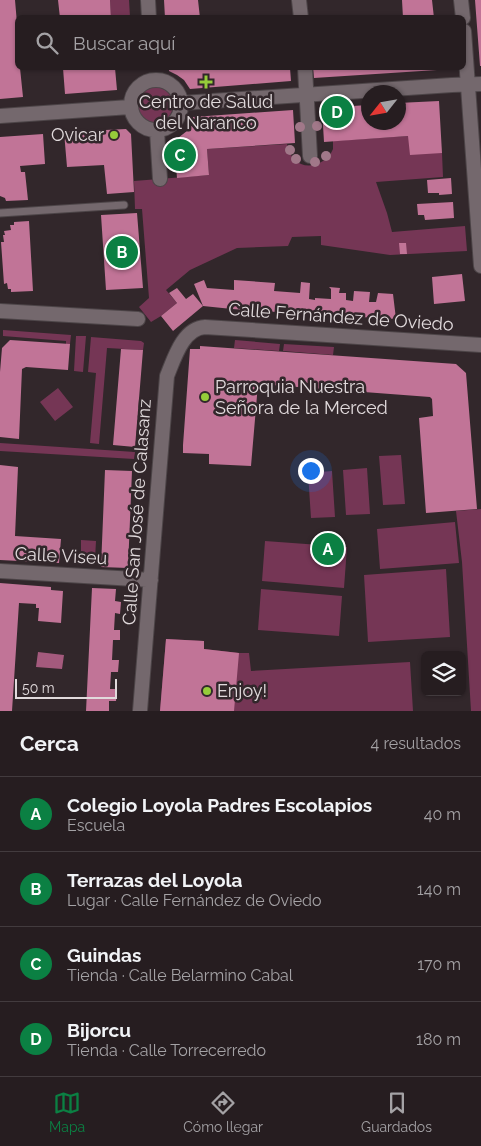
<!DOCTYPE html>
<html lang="es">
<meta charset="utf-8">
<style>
:root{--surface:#261d20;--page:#2e2629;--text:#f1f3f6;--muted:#a4a2a5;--line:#423b3e;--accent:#0b8043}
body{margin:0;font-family:Raleway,sans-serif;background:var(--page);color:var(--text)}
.controls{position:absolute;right:15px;bottom:15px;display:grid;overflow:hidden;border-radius:8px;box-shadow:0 1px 4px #0004}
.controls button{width:45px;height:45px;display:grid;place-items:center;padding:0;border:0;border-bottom:1px solid var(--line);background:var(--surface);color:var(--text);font:25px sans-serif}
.compass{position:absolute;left:361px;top:85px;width:45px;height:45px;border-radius:50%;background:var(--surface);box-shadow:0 1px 4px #0004;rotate:239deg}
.scale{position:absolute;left:15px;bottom:12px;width:102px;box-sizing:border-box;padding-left:5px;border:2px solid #e1dadc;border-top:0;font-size:14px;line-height:18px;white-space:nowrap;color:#e1dadc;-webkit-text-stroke:4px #32272b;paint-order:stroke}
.you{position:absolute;left:310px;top:470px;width:18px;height:18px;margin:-12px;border:4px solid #fff;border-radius:50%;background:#1a73e8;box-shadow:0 0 0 8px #1a73e833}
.badge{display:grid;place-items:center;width:32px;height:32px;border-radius:50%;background:var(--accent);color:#fff;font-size:16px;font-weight:700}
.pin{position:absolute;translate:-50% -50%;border:2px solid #fff;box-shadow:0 1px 5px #0006}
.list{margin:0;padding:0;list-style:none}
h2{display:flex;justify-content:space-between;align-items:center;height:65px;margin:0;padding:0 20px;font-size:21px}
h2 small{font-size:16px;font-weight:400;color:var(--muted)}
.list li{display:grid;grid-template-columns:32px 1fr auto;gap:15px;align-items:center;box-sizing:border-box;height:75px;padding:0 20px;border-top:1px solid var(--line)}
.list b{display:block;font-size:19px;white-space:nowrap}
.list p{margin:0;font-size:16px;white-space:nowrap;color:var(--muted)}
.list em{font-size:16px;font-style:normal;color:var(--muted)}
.icon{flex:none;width:28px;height:28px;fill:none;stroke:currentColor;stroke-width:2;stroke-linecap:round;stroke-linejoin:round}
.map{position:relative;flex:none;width:481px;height:711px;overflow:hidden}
.search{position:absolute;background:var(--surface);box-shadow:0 1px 4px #0004;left:15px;right:15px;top:15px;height:55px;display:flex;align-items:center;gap:12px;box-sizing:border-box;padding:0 18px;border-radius:8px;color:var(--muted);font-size:19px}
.sheet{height:365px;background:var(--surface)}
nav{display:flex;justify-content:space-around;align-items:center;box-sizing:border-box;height:70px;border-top:1px solid var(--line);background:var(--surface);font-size:14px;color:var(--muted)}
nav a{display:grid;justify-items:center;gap:2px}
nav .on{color:var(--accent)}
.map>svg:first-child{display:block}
</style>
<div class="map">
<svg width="481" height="711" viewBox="0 0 481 711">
<rect width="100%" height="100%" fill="#32272b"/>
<path fill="#753655" d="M 110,0 L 129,0 L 130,17 L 111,17 Z
M137 105a18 18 0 1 1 36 0a18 18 0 1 1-36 0Z
M 408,136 L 442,153 L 443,177 L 376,182 L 387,213 L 392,232 L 465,226 L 467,251 L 390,255 L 321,245 L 321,236 L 292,237 L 288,246 L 237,248 L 190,270 L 166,290 L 177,303 L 161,316 L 151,322 L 139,307 L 149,298 L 142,209 L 135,209 L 134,181 L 209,175 L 207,149 L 287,144 C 290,162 306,172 323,161 C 327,159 331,154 333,149 C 333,149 333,142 333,141 Z
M 3,330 L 71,335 L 70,344 L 66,344 L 66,341 L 3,336 Z
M 76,336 L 86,336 L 83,372 L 74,371 Z
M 91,337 L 141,341 L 144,343 L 143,350 L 107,348 L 99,444 L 90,443 L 96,373 L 88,372 Z
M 235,340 L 280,344 L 279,351 L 234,348 Z
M 284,344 L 334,347 L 333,355 L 283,351 Z
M 58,388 L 73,407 L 55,421 L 40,402 Z
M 0,443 L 135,452 L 134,459 L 0,451 Z
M 401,455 L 405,504 L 383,505 L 379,456 Z
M 367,468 L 370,514 L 346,515 L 343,470 Z
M 332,471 L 335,517 L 311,518 L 308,473 Z
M 481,509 L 481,711 L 471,711 L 462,562 L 456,511 Z
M 455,522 L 459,563 L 380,569 L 377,529 Z
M 81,540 L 96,541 L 95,559 L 81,558 Z
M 265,541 L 347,547 L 344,588 L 262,581 Z
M 446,569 L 450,637 L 368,642 L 364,575 Z
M 261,589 L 342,596 L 339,636 L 258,630 Z
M 166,639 L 204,641 L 204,649 L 239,653 L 249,653 L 251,671 L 410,662 L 413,711 L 160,711 Z"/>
<path fill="#a45a7d" d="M 38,652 L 64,655 L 62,669 L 36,667 Z"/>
<path fill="#c17497" d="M 0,0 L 15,0 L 18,35 L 18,68 L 20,68 L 23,97 L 0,99 Z
M 58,0 L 110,0 L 111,18 L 60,18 Z
M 164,0 L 198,0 L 200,18 L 165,18 Z
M 402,0 L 432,0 L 434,18 L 403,18 Z
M 475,0 L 481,0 L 481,66 L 480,66 Z
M 63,68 L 115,68 L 117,90 L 65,94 Z
M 169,68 L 290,68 L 291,81 L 190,89 L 184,80 L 177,75 L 169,71 Z
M 313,68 L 437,68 L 437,70 L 314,78 Z
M 439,101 L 442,153 L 410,155 L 408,136 L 324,142 L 322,108 L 368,105 L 368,122 L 398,122 L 398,103 Z
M 293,110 L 295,143 L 207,149 L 209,175 L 177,178 L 174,141 L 187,131 L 191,125 L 193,117 Z
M 126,129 L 131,134 L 134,192 L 107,194 L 104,165 L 67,167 L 64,132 Z
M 43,134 L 45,164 L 20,166 L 21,172 L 25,172 L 28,200 L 6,201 L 5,198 L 0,196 L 0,137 Z
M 451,178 L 452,194 L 439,195 L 439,193 L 428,193 L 427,180 Z
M 453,202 L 454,218 L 425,220 L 424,215 L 418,215 L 417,204 Z
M 137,213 L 143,288 L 106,290 L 101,215 Z
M 29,221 L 33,291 L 11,292 L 11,289 L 8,289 L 7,283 L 4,284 L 1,242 L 4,242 L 3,235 L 5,235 L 4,231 L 11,230 L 10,225 L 14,225 L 14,222 Z
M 399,243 L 406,243 L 407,254 L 400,254 Z
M 462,274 L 465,301 L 434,304 L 432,277 Z
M 204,280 L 207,288 L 234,290 L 234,280 L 275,283 L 274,291 L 300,293 L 301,282 L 310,283 L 309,299 L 315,300 L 315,298 L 331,299 L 331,289 L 329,287 L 340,288 L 339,293 L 346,293 L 346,300 L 353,301 L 354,291 L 370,292 L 369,302 L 376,302 L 378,293 L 393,294 L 396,319 L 307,314 L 232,309 L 203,306 L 194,284 Z
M 177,288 L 186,299 L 193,294 L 203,306 L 173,331 L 161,316 L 177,303 L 169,293 Z
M 10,340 L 70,344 L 68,370 L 26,367 L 22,369 L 19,439 L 0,437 L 0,372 L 2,348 Z
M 200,346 L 456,364 L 466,373 L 477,509 L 426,513 L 419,418 L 433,416 L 432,399 L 430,397 L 258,384 L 251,466 L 209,464 L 209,454 L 183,453 L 183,445 L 190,349 L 200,349 Z
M 121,349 L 143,350 L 135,447 L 113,445 Z
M 0,465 L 18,467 L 15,536 L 61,539 L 59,563 L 0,560 Z
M 105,470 L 132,471 L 128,568 L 101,567 Z
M 0,583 L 51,587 L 51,590 L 63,591 L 61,623 L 38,621 L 39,608 L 36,608 L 36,604 L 19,603 L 12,711 L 0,711 Z
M 92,588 L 116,589 L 115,601 L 121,602 L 120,614 L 115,613 L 114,630 L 120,630 L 120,640 L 113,640 L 112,660 L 119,660 L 118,672 L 111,672 L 110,689 L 117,689 L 116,701 L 109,701 L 109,711 L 86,711 Z
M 166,639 L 204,641 L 204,649 L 239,653 L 234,711 L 160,711 Z"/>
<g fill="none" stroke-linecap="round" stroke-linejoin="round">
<defs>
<path id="lane" d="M 0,213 L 124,205"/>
<path id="street" d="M 148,0 L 149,18
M 299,0 L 301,18
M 461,0 L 463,18
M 464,31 L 481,266
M 305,68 L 306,87
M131 105a25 25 0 1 1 50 0a25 25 0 1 1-50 0Z
M 307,102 L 310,156
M 182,103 L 452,85 L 481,84
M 0,116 L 130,107
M 157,131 L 160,179
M 0,311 L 138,319
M 0,571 L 151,580
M 140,711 L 167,376 C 174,359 183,328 205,327 L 481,345"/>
</defs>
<use href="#lane" stroke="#4d4548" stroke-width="9"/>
<use href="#street" stroke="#4d4548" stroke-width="16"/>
<use href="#lane" stroke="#74686d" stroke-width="7"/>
<use href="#street" stroke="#74686d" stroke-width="14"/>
</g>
<g fill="#a17889">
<circle cx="155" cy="105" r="5"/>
<circle cx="317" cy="126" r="5"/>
<circle cx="300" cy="127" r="5"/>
<circle cx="290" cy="150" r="5"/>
<circle cx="326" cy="156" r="5"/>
<circle cx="296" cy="159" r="5"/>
<circle cx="315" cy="162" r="5"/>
</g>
<g fill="#95cc3a" stroke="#32272b" stroke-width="2">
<path d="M203.5 74.5h5v5h5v5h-5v5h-5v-5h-5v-5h5z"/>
<circle cx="114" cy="135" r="5"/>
<circle cx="205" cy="397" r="5"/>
<circle cx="207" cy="691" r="5"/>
</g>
<g text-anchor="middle" stroke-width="5" stroke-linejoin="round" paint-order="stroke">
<g font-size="18" fill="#e1dadc" stroke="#32272b" text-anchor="start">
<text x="206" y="108" text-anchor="middle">Centro de Salud<tspan x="206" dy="21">del Naranco</tspan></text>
<text x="104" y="141" text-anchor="end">Ovicar</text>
<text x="215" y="393">Parroquia Nuestra<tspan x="215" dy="21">Señora de la Merced</tspan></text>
<text x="217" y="697">Enjoy!</text>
</g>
<g font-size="18" fill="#e1dadc" stroke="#32272b">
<text transform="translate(341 317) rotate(4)" y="6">Calle Fernández de Oviedo</text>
<text transform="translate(137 512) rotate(-86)" y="6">Calle San José de Calasanz</text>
<text transform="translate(61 556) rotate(3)" y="6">Calle Viseu</text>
</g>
</g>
</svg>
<div class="controls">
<button><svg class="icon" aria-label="layers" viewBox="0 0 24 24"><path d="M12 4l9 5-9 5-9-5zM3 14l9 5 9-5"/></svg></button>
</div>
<svg class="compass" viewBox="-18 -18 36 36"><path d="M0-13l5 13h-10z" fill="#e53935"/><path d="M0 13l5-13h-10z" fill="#a4a2a5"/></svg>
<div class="scale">50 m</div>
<div class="you"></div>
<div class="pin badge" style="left:328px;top:549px">A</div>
<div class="pin badge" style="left:122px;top:252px">B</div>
<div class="pin badge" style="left:180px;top:155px">C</div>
<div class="pin badge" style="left:337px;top:112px">D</div>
<div class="search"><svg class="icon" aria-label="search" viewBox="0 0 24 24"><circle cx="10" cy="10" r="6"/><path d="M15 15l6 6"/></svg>Buscar aquí</div>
</div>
<section class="sheet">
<h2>Cerca<small>4 resultados</small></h2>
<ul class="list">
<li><span class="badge">A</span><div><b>Colegio Loyola Padres Escolapios</b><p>Escuela</p></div><em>40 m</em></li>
<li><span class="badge">B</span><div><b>Terrazas del Loyola</b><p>Lugar · Calle Fernández de Oviedo</p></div><em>140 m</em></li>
<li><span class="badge">C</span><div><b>Guindas</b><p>Tienda · Calle Belarmino Cabal</p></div><em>170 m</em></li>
<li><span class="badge">D</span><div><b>Bijorcu</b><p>Tienda · Calle Torrecerredo</p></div><em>180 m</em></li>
</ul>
</section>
<nav>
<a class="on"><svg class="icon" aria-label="map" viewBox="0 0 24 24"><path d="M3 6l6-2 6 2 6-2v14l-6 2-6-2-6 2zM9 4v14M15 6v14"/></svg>Mapa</a>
<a><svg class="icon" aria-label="directions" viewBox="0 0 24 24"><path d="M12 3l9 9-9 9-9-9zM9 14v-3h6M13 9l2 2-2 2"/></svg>Cómo llegar</a>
<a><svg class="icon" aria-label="saved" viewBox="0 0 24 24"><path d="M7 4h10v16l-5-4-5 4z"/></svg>Guardados</a>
</nav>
